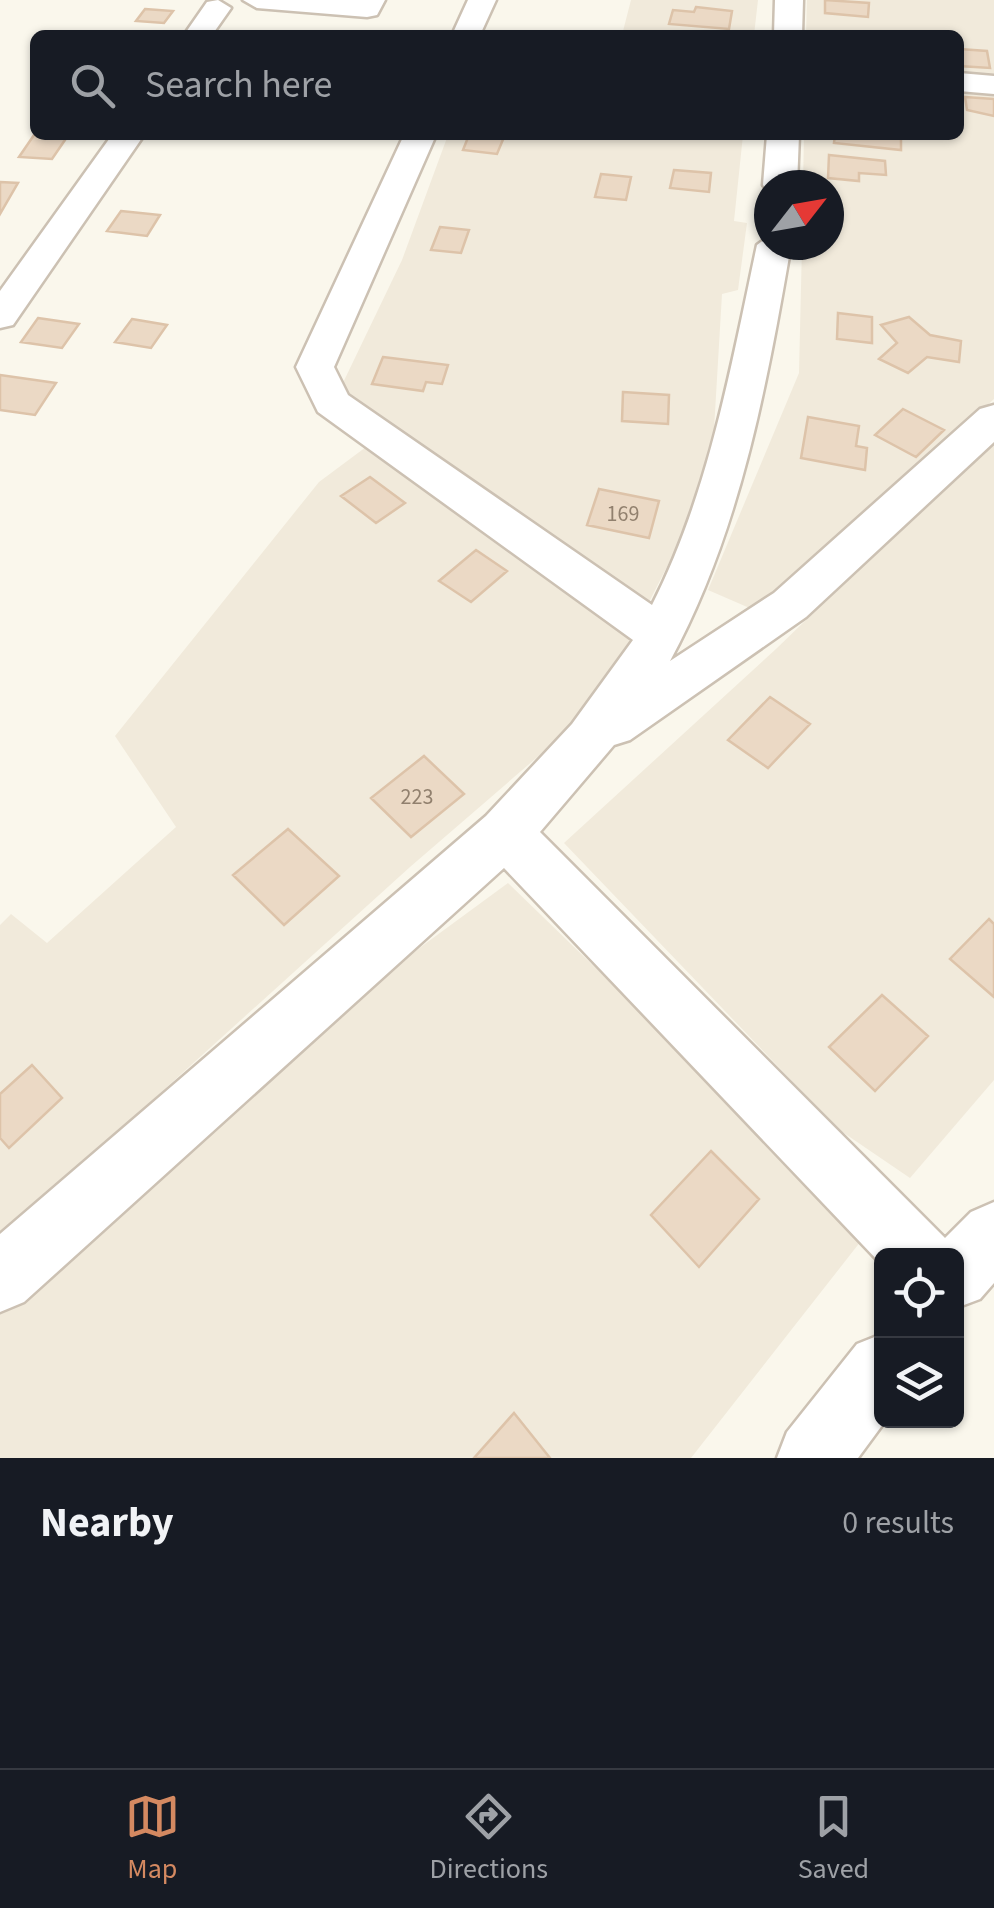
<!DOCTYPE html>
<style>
:root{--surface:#171b24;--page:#242831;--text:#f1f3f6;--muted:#9ea1a6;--line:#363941;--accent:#d48961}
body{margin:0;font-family:"Source Sans 3",sans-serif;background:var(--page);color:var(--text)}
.controls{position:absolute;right:30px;bottom:30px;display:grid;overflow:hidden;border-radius:15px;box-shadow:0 2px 8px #0004}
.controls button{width:90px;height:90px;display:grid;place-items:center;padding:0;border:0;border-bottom:2px solid var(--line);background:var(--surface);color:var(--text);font:50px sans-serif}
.compass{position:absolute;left:754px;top:170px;width:90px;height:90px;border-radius:50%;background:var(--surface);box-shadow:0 2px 8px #0004;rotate:59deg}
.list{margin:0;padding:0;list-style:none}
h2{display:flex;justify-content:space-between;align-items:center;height:130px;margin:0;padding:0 40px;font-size:42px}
h2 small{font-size:32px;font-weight:400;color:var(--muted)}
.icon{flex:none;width:55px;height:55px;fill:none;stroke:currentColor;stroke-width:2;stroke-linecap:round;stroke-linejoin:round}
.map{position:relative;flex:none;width:994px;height:1458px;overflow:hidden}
.search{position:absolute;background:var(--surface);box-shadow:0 2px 8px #0004;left:30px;right:30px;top:30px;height:110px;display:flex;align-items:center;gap:25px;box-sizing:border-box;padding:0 35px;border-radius:15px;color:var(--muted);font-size:38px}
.sheet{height:310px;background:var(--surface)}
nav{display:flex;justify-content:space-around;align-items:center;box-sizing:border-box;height:140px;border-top:2px solid var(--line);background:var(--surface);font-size:28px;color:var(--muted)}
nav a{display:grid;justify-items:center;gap:5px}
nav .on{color:var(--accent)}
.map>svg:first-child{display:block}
</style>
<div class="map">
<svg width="994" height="1458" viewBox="0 0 994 1458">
<rect width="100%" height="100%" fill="#faf7ec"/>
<path fill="#f1eadb" d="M 631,0 L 758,0 L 754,35 L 622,35 Z
M 807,0 L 994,0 L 994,77 L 959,74 L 959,35 L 806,35 Z
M 959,91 L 994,94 L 994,399 L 761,613 L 708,590 L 799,373 L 802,245 L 829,245 L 829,185 L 803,185 L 804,135 L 959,135 Z
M 448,135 L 743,135 L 734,221 L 747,223 L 738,290 L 722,294 L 711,480 L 646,608 L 340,389 L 402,260 Z
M 994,438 L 994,1080 L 910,1178 L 838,1129 L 564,843 L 776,649 Z
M 366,447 L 635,638 L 608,696 L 410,867 L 0,1238 L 0,925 L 11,914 L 47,943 L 176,827 L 115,736 L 319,482 Z
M 508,883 L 868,1232 L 691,1458 L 0,1458 L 0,1312 L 384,974 Z"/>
<path fill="#ebd9c5" stroke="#ddc3a9" stroke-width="2.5" d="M 825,0 L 869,3 L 868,17 L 825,13 Z
M 696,7 L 732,11 L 729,29 L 669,24 L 673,10 L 694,12 Z
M 145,9 L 173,11 L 164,23 L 136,21 Z
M 959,49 L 987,51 L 990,68 L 959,66 Z
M 965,97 L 994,99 L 994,116 L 967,110 Z
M 34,135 L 35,135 L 67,137 L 52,159 L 19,157 Z
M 469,135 L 487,135 L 504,137 L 497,154 L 463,150 Z
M 835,135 L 901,136 L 901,150 L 834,143 Z
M 829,155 L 885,161 L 886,175 L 859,173 L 859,181 L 828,178 Z
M 674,170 L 711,173 L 709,192 L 670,188 Z
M 601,174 L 631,177 L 626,200 L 595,197 Z
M 0,182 L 18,183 L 0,214 Z
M 121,211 L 160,215 L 147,236 L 107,231 Z
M 440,227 L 469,230 L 461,253 L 431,250 Z
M 838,313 L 872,317 L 872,343 L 837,339 Z
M 909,317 L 930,335 L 961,341 L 959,362 L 927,357 L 908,373 L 879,359 L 897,343 L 881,325 Z
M 38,318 L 79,324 L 62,348 L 21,342 Z
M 132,319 L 167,325 L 151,348 L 115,342 Z
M 383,357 L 448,365 L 442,384 L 426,382 L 423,391 L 372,384 Z
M 0,375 L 56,383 L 35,415 L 0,410 Z
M 623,392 L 669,395 L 668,424 L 622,421 Z
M 903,409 L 944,430 L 916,457 L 875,435 Z
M 808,417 L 859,426 L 856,446 L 867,448 L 865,470 L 801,458 Z
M 370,477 L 405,503 L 376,523 L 341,496 Z
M 599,489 L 659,501 L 649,538 L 587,525 Z
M 476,550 L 507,571 L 471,602 L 439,581 Z
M 770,697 L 810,724 L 768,768 L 728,740 Z
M 424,756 L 464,794 L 411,837 L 371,798 Z
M 288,829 L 339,876 L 284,925 L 233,875 Z
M 989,919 L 994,924 L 994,997 L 950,959 Z
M 882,995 L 928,1036 L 875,1091 L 829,1047 Z
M 32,1065 L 62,1098 L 9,1148 L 0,1138 L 0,1094 Z
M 711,1151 L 759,1199 L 699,1267 L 651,1215 Z
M 514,1413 L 550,1458 L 474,1458 Z"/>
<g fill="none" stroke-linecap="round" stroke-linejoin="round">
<defs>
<path id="minor" d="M 218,0 L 231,8 L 212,35 L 184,35 L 207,2 Z
M 243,0 L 385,0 L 377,15 L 367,17 L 257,8 Z
M 468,0 L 496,0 L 480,35 L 452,35 Z
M 775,0 L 803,0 L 802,35 L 774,35 Z
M 959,73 L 994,76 L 994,94 L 959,91 Z
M 112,135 L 144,135 L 13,325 L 0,328 L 0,291 Z
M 404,135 L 436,135 L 334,367 L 348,395 L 652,605 C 709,493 731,367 757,245 L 769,236 L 769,245 L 791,245 C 766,389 740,532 670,661 L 774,593 L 980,409 L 994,405 L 994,442 L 806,617 L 630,740 L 614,745 L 540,832 L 945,1238 L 971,1212 L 994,1202 L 994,1283 L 980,1299 L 956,1308 L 956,1256 L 882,1256 L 882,1265 L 504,868 L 24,1302 L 0,1312 L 0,1234 L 486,816 L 572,724 L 633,640 L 318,412 L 296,367 Z
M 767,135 L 799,135 L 797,185 L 769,185 L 769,192 L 763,185 Z
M 882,1334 L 882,1420 L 886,1420 L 858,1458 L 777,1458 L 787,1432 L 857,1344 Z"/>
</defs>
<use href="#minor" stroke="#ccc1b3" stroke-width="5"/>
<use href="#minor" fill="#fff" fill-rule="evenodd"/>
</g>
<g text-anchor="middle" stroke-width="9" stroke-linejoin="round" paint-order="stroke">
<g font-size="22" fill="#91806e">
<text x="623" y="521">169</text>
<text x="417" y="804">223</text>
</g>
</g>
</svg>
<div class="controls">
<button><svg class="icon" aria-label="locate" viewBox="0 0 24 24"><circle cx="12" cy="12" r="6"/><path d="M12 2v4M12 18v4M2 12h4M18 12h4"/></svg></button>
<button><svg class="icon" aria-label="layers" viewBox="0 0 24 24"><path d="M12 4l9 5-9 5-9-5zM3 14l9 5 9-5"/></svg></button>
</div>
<svg class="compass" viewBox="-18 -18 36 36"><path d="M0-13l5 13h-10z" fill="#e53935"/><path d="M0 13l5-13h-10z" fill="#9ea1a6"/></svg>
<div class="search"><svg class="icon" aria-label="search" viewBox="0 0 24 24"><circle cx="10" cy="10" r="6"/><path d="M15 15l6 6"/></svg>Search here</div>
</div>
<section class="sheet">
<h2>Nearby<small>0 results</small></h2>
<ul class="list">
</ul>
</section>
<nav>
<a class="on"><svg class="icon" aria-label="map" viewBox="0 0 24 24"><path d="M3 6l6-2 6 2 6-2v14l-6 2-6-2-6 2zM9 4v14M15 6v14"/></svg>Map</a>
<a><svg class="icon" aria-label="directions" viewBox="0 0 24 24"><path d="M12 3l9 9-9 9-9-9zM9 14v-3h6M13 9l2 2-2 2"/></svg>Directions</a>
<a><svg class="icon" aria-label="saved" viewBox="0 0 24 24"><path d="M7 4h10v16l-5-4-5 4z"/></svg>Saved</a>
</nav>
